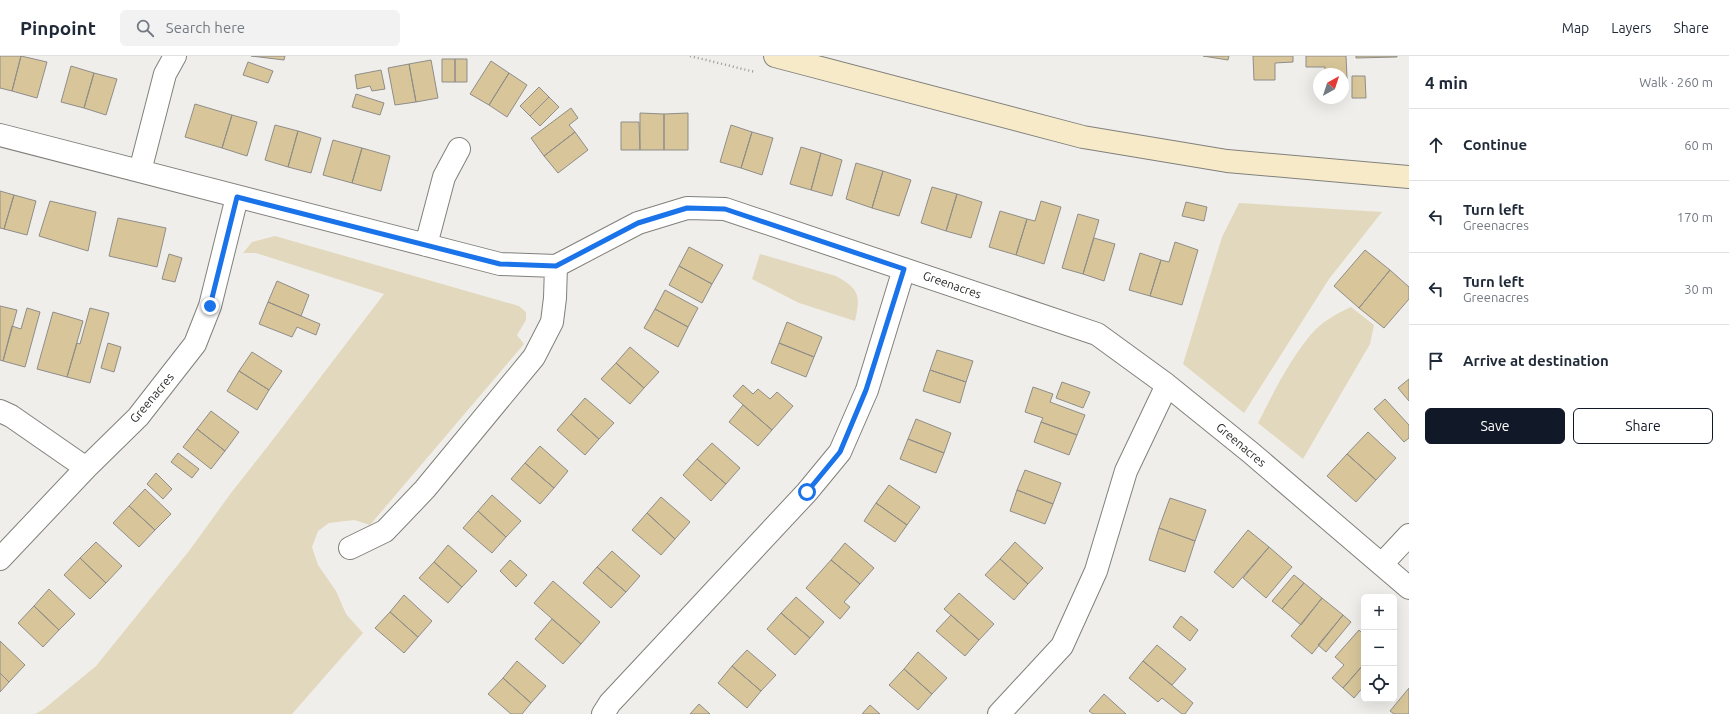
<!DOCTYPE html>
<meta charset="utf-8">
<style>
:root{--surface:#fff;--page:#f2f2f3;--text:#1f2937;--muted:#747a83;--line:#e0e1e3;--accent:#111827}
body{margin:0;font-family:Ubuntu,sans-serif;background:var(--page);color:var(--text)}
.controls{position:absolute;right:12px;bottom:12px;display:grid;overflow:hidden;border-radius:6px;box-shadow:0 4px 16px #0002}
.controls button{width:36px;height:36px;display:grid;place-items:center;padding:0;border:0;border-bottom:1px solid var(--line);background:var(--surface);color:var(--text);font:20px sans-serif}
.compass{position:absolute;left:1313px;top:12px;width:36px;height:36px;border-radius:50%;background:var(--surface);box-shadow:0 4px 16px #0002;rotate:39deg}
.stop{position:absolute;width:12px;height:12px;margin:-9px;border:3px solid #1a73e8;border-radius:50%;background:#fff}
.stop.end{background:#1a73e8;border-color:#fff;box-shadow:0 1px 4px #0008}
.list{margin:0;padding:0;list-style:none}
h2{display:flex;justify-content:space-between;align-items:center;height:52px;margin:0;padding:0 16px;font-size:17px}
h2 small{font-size:13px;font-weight:400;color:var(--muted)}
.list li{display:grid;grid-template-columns:26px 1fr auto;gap:12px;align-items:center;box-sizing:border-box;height:72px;padding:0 16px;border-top:1px solid var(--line)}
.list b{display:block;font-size:15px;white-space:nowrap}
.list p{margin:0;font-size:13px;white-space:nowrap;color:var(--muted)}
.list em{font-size:13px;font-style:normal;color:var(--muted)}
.actions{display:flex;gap:8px;padding:12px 16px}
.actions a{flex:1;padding:9px 0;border:1px solid var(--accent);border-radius:6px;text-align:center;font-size:14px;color:var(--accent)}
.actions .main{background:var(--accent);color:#fff}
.icon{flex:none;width:22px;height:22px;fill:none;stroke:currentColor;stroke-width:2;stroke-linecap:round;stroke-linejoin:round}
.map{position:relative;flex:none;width:1409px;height:658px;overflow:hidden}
header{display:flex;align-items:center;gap:24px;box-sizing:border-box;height:56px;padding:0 20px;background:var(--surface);border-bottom:1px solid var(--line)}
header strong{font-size:19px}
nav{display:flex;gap:22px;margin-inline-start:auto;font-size:14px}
.search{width:280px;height:36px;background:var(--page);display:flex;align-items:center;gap:10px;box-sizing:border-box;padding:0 14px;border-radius:6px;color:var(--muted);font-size:15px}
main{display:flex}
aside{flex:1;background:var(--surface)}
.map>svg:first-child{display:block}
</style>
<header>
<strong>Pinpoint</strong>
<div class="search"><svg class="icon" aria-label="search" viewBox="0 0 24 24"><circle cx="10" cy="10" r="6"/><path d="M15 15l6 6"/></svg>Search here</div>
<nav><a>Map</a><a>Layers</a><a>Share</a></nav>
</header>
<main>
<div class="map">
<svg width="1409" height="658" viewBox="0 0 1409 658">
<rect width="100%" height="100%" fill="#f0eeea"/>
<path fill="#e2d8bd" d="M 1239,147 L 1382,156 L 1329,223 L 1244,357 L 1183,308 L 1222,181 Z
M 275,180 L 519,250 L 526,256 L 526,264 L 517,279 L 524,288 L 370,469 L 354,464 L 329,467 L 318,475 L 312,491 L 318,509 L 336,535 L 346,558 L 363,577 L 292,658 L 35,658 L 44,653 L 96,610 L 189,495 L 231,437 L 268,390 L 384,238 L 256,197 L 243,197 L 252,186 Z
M 760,198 L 836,220 C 859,233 861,239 855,265 L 799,247 L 752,223 Z
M 1351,251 L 1374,269 L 1370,288 L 1303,403 L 1258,367 C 1274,336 1291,300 1315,274 C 1325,264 1338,257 1351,251 Z"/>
<path fill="#d8c69a" stroke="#8f8d89" d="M 0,0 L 21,0 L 12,35 L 0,32 Z
M 21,0 L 47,6 L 37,42 L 12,35 Z
M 251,0 L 285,0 L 284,4 Z
M 1203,0 L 1229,0 L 1228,4 Z
M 1253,0 L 1293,0 L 1293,6 L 1275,7 L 1275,24 L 1254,24 Z
M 1306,0 L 1346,0 L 1347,22 L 1345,28 L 1343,30 L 1343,18 L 1325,18 L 1325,11 L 1306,11 Z
M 1356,0 L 1397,0 L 1397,1 L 1356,2 Z
M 442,3 L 455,3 L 455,26 L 442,26 Z
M 455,3 L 467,3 L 467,26 L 455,26 Z
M 431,4 L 438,42 L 416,46 L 409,8 Z
M 491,5 L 509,17 L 489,49 L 470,38 Z
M 248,6 L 273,15 L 268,27 L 243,19 Z
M 409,8 L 416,46 L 395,49 L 388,12 Z
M 71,10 L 94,17 L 84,52 L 61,46 Z
M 381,14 L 385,33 L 372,35 L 370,30 L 357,33 L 355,19 Z
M 94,17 L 117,23 L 106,59 L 84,52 Z
M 509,17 L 527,29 L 507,61 L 489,49 Z
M 1352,20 L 1365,20 L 1366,42 L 1352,42 Z
M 539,31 L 549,41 L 530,60 L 520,50 Z
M 356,38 L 384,47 L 380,59 L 352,51 Z
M 549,41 L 559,51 L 540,70 L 530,60 Z
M 195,48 L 232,59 L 222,92 L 185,81 Z
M 571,52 L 578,62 L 569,69 L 575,76 L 544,100 L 531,82 Z
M 640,57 L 664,58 L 664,94 L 640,94 Z
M 688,57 L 688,94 L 664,94 L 664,58 Z
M 232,59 L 257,66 L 247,100 L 222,92 Z
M 621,66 L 639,66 L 640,94 L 621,94 Z
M 275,69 L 298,75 L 288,111 L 265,104 Z
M 731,69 L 752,76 L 741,112 L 720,106 Z
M 298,75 L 321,82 L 311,117 L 288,111 Z
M 575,76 L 588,94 L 558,117 L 544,100 Z
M 752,76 L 773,82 L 762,119 L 741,112 Z
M 333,84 L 362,92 L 352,127 L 323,119 Z
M 801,91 L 821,97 L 811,134 L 790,128 Z
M 362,92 L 390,100 L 381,135 L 352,127 Z
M 821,97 L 842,104 L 832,140 L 811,134 Z
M 856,107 L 883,115 L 872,152 L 846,143 Z
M 883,115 L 911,124 L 899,160 L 872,152 Z
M 932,131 L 957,138 L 946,175 L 921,167 Z
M 0,135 L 14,139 L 4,173 L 0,172 Z
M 957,138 L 982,146 L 971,182 L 946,175 Z
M 14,139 L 36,145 L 27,179 L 4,173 Z
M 50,145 L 96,156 L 88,195 L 39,180 Z
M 1041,145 L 1061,151 L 1044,208 L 1016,199 L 1027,163 L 1035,165 Z
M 1186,146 L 1207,151 L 1204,165 L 1182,160 Z
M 1000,155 L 1027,163 L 1016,199 L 989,191 Z
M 1078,158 L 1099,164 L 1083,218 L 1062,212 Z
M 118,162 L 166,172 L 157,211 L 109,200 Z
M 1094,182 L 1115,188 L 1104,225 L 1083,218 Z
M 1175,186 L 1198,194 L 1182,249 L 1150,240 L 1161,204 L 1169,206 Z
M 689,191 L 723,209 L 712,228 L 679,210 Z
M 1365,194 L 1390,214 L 1359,252 L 1334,230 Z
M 1140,197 L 1161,204 L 1150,240 L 1129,234 Z
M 169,198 L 182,202 L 175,226 L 162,223 Z
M 679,210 L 712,228 L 702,247 L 669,229 Z
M 1390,214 L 1409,231 L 1409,243 L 1384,272 L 1359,252 Z
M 277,225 L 309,239 L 301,260 L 268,246 Z
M 665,234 L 698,252 L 688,271 L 655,253 Z
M 268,246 L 320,268 L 316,279 L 297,271 L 292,281 L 259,268 Z
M 0,250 L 17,254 L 3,305 L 0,304 Z
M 27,252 L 40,256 L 25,311 L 3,305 L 12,270 L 21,273 Z
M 90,252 L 109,257 L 90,327 L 67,321 L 77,287 L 80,288 Z
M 655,253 L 688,271 L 678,291 L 644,272 Z
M 53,256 L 83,265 L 67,321 L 37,313 Z
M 787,266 L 822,281 L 814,301 L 779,287 Z
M 108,287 L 121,291 L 114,316 L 101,312 Z
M 779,287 L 814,301 L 806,321 L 771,307 Z
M 630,291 L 659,316 L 644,332 L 616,307 Z
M 937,294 L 973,305 L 966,326 L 930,314 Z
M 252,296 L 282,315 L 269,334 L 239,315 Z
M 616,307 L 644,332 L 630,348 L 601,323 Z
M 930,314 L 966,326 L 960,347 L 923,335 Z
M 239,315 L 269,334 L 257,354 L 227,335 Z
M 1409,323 L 1409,345 L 1398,332 Z
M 1062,326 L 1090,336 L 1083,352 L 1056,342 Z
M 743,329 L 753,338 L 758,333 L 770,343 L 777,336 L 793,350 L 772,374 L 733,340 Z
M 1033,331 L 1053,338 L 1050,346 L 1085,359 L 1077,379 L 1041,366 L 1043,362 L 1025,356 Z
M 585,342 L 614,367 L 599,383 L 571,358 Z
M 1385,343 L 1409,369 L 1409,382 L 1404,386 L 1374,353 Z
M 743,349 L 772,374 L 758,390 L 729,366 Z
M 211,355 L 239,376 L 225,395 L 197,373 Z
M 571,358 L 599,383 L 585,399 L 557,374 Z
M 916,363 L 951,377 L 944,397 L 908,383 Z
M 1041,366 L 1077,379 L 1069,399 L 1034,386 Z
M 197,373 L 225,395 L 211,413 L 183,391 Z
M 1368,376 L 1396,402 L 1376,424 L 1347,398 Z
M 908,383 L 944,397 L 936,417 L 900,403 Z
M 712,387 L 740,412 L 726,428 L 697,403 Z
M 540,390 L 568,415 L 554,432 L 525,407 Z
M 178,397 L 199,413 L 192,422 L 171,406 Z
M 1347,398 L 1376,424 L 1356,446 L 1327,420 Z
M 697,403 L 726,428 L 711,445 L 683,419 Z
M 525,407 L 554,432 L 540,448 L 511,423 Z
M 1025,414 L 1061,427 L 1053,448 L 1017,434 Z
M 156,417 L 172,433 L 163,443 L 147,428 Z
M 889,429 L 920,451 L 907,469 L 876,447 Z
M 145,433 L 171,458 L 155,474 L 129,450 Z
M 1017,434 L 1053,448 L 1045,468 L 1010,455 Z
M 492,439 L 521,465 L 506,481 L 478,455 Z
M 661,441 L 690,466 L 675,483 L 647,457 Z
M 1170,442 L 1206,454 L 1195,485 L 1159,472 Z
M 876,447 L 907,469 L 895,486 L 864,465 Z
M 129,450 L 155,474 L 139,491 L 113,467 Z
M 478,455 L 506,481 L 492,497 L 463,472 Z
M 647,457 L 675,483 L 661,499 L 632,474 Z
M 1159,472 L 1195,485 L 1185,516 L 1149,504 Z
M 1248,474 L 1269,491 L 1233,532 L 1214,516 Z
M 96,486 L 122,510 L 106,527 L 80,502 Z
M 1015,486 L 1043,512 L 1028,528 L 1000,503 Z
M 845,487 L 874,512 L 860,528 L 831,504 Z
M 448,489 L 477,515 L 462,531 L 434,506 Z
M 1269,491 L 1292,511 L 1266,542 L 1243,522 Z
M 612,495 L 640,520 L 626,536 L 597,511 Z
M 80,502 L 106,527 L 90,543 L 64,519 Z
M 1000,503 L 1028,528 L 1014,544 L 985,519 Z
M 510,504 L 527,519 L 516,531 L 500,515 Z
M 831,504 L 860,528 L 844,546 L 850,551 L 840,563 L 806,532 Z
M 434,506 L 462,531 L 448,547 L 419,522 Z
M 597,511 L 626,536 L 611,552 L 583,527 Z
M 1294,519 L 1304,527 L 1282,553 L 1272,545 Z
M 553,525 L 600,566 L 581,588 L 534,547 Z
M 1304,527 L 1322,542 L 1301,569 L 1282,553 Z
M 49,533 L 75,558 L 59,574 L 34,550 Z
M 959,537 L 994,568 L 979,584 L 944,553 Z
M 404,539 L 432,565 L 418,581 L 390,556 Z
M 796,541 L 824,566 L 810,582 L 781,557 Z
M 1322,542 L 1343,559 L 1312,598 L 1291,580 Z
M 34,550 L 59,574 L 43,591 L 18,567 Z
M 390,556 L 418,581 L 404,597 L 375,572 Z
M 781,557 L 810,582 L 795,599 L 767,573 Z
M 951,559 L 979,584 L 965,600 L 936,575 Z
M 1343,559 L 1351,566 L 1326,596 L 1318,589 Z
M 1181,560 L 1198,574 L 1190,585 L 1173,571 Z
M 552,563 L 581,588 L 563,608 L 535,583 Z
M 1359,574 L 1364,579 L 1364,608 L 1343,632 L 1332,622 L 1344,609 L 1335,601 Z
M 0,585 L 25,609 L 9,626 L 0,617 Z
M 1157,589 L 1186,613 L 1172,629 L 1143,605 Z
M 747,594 L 776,619 L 761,635 L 732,610 Z
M 918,596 L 947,622 L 932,638 L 904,613 Z
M 517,605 L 546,630 L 531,647 L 503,622 Z
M 1143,605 L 1193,647 L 1185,658 L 1182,658 L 1162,642 L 1158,646 L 1129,622 Z
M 1364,608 L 1364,630 L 1354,642 L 1343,632 Z
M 732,610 L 761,635 L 747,652 L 718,627 Z
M 904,613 L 932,638 L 918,654 L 889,629 Z
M 0,617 L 9,626 L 0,636 Z
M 503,622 L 531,647 L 522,658 L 511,658 L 488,638 Z
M 1409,632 L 1409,658 L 1394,658 L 1390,655 Z
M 1104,638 L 1126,658 L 1093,658 L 1089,655 Z
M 699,648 L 710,658 L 690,658 Z
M 870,649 L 880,658 L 862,658 Z"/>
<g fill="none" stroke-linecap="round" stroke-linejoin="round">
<defs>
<path id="street" d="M 0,79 L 500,208 L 556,210 L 638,167 L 687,152 L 725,153 L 1097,278 L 1167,329 L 1250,396 L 1409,532
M 140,115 L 165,18 L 175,0
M 426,189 L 444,121 L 459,93
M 0,355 L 11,360 L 86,412
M 350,492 L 385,475 L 425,433 L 534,301 L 552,266 L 555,242 L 556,210
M 0,503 L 86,412 L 138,361 L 195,288 L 210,250 L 237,141
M 1382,508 L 1409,479
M 603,658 L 610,647 L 807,436 L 840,396 L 867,334 L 904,213
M 999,658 L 1062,590 L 1096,515 L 1126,415 L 1167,329"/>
<path id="secondary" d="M 775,0 L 1083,81 L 1227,105 L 1409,121"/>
</defs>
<use href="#street" stroke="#81807c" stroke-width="24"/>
<use href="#secondary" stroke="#81807c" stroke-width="24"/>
<path stroke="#999895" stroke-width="2.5" stroke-dasharray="1 3" stroke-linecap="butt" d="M 690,0 L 755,16"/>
<use href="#street" stroke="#fff" stroke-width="22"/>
<use href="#secondary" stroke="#f6eac8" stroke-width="22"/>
</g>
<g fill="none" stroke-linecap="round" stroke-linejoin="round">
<path stroke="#1a73e8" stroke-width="5" d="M 210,250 L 237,141 L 500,208 L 556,210 L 638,167 L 687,152 L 725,153 L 904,213 L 866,334 L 840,396 L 807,436"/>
</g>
<g text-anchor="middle" stroke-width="4" stroke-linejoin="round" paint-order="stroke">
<g font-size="12" fill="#272725" stroke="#fff">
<text transform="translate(952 229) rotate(19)" y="4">Greenacres</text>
<text transform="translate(152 342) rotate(-50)" y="4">Greenacres</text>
<text transform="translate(1241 389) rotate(40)" y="4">Greenacres</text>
</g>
</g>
</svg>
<div class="controls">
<button>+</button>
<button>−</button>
<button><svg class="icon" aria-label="locate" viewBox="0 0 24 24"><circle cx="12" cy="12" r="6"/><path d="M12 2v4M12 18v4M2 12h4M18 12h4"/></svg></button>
</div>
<svg class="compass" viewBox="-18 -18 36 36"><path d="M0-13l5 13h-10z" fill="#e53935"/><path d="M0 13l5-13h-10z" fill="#747a83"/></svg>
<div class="stop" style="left:807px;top:436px"></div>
<div class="stop end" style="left:210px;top:250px"></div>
</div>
<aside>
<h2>4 min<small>Walk · 260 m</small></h2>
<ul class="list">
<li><svg class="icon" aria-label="ahead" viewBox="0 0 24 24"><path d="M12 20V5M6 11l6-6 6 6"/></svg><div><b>Continue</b></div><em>60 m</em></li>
<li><svg class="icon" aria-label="left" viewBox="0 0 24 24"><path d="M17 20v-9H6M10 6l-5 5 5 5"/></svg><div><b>Turn left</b><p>Greenacres</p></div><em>170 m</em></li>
<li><svg class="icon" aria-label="left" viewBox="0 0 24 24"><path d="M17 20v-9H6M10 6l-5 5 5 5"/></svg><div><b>Turn left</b><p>Greenacres</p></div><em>30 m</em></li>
<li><svg class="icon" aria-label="arrive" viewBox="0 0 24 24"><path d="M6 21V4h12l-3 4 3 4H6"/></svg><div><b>Arrive at destination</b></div></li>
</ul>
<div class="actions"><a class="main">Save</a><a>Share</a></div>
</aside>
</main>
